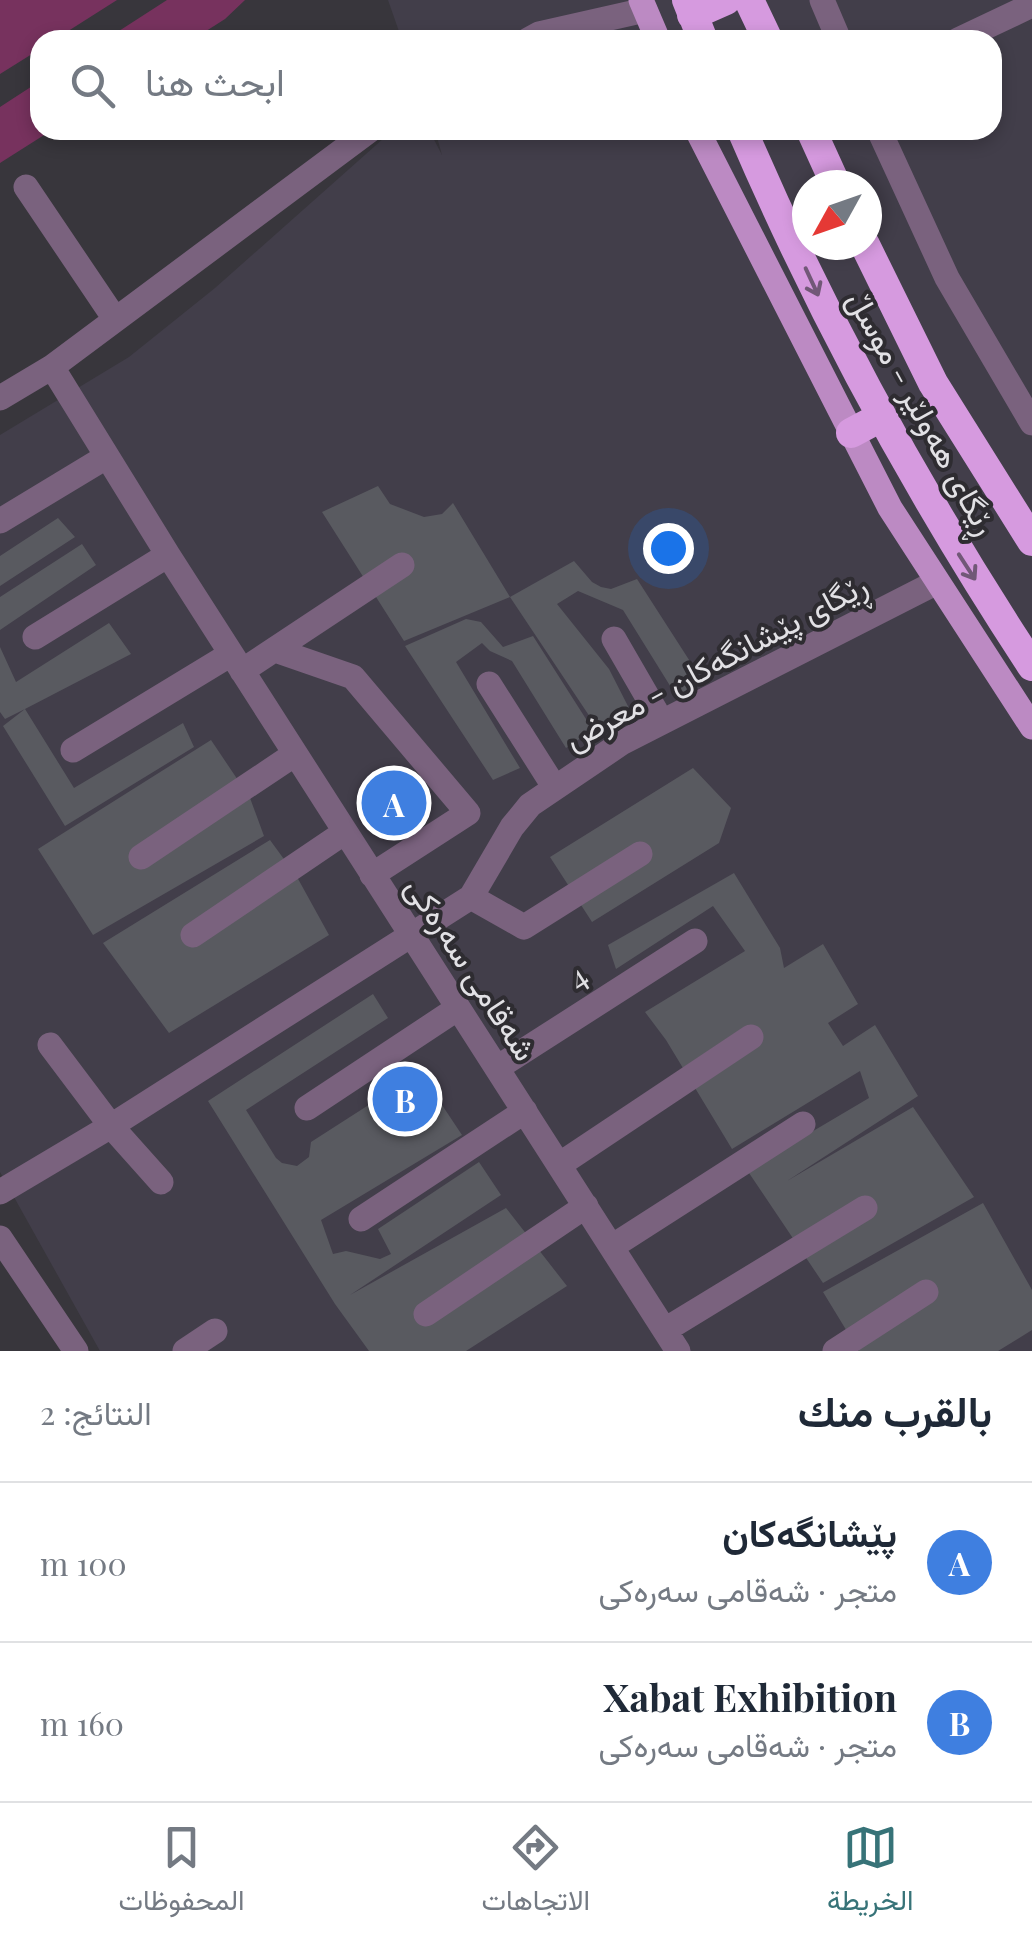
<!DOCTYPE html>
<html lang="ar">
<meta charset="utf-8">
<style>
:root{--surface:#fff;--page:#f6f6f7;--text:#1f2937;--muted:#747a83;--line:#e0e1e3;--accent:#377378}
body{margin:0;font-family:"Playfair Display",Vazirmatn,serif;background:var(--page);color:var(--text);direction:rtl}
.compass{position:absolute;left:792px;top:170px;width:90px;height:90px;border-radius:50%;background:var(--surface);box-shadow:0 5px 15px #0003;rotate:230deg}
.you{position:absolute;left:668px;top:548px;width:35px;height:35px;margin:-25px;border:8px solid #fff;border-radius:50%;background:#1a73e8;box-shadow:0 0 0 15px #1a73e833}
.badge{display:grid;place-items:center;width:65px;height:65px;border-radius:50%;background:var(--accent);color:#fff;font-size:32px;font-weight:700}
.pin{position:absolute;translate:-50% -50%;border:5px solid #fff;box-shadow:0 2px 10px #0006}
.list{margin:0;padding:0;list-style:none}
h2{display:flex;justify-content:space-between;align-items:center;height:130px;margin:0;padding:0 40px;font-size:42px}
h2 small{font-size:32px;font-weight:400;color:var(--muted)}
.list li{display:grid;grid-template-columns:65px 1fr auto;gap:30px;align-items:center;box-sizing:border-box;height:160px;padding:0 40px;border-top:2px solid var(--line)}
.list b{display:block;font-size:38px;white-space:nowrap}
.list p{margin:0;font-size:32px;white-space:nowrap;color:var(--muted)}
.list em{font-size:32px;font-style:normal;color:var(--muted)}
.icon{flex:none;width:55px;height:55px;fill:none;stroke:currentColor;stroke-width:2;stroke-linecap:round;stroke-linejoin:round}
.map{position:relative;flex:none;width:1032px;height:1351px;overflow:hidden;direction:ltr}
.search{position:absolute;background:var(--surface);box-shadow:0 5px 15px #0003;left:30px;right:30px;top:30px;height:110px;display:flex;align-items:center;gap:25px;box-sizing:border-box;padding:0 35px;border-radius:30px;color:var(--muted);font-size:38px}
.sheet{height:450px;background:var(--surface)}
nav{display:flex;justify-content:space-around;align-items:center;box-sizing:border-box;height:140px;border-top:2px solid var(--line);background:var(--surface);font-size:28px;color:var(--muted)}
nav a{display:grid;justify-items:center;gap:5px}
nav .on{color:var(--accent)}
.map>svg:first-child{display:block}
</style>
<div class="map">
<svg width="1032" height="1351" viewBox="0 0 1032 1351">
<rect width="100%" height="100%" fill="#38363c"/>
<path fill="#423e4a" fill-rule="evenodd" d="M 388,0 L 1032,0 L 1032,1351 L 100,1351 L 0,1172 L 0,435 L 129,357 L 215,288 L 393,130 L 429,130 L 442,155 L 435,130 L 992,130 L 992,40 L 402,40 ZM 807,185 L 867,185 L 867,245 L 807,245 Z"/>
<path fill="#77325e" d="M 0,0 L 117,0 L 54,40 L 40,40 L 40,49 L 0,74 Z
M 167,0 L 245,0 L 225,19 L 192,40 L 105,40 Z
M 40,81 L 40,130 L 52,130 L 0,163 L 0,107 Z"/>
<path fill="#595a60" d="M 378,486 L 390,504 L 424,517 L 442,514 L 453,503 L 510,597 L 574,561 L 592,582 L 601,587 L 611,589 L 637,579 L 702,680 L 677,697 L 623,610 L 578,591 L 557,604 L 609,669 L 632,714 L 600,732 L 510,597 L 404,641 L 322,512 Z
M 58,518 L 75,537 L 0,586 L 0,556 Z
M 82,544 L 96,565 L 0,630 L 0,597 Z
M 466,619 L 481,622 L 503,647 L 533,636 L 593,730 L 566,748 L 512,661 L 490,651 L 482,643 L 456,662 L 520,768 L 493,780 L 405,646 Z
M 109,623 L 131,654 L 25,709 L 74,788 L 183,723 L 194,747 L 65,826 L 3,726 L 25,709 L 5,719 L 0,712 L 0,647 L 16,682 Z
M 211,740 L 250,798 L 264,836 L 93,935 L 38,849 Z
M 693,768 L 731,808 L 719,843 L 592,922 L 550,857 Z
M 270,840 L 297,877 L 329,935 L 169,1033 L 103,943 Z
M 734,873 L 780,948 L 784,968 L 823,944 L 858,1004 L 828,1023 L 843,1046 L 875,1025 L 918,1096 L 787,1181 L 913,1107 L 974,1197 L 823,1283 L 747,1170 L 869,1098 L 860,1071 L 732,1149 L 666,1040 L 645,1012 L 745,951 L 713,906 L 616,969 L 608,945 Z
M 373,994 L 388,1018 L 246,1110 L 276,1158 L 282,1163 L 297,1166 L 309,1157 L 311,1142 L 420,1072 L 462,1135 L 321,1220 L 333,1254 L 346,1251 L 380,1259 L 391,1254 L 378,1229 L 479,1162 L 501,1195 L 350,1295 L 506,1208 L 567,1286 L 466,1351 L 369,1351 L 335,1304 L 208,1101 Z
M 983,1203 L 1032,1290 L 1032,1330 L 998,1351 L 859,1351 L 823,1292 Z"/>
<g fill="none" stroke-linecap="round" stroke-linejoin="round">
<path stroke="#7a627e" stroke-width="25" d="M 822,0 L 839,40
M 528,40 L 539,34 L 645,10
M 958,40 L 1032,5
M 879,130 L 947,278 L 1032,423
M 26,187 L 115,319
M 52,367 L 168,555 L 678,1351
M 0,398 L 52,367 L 370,130
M 0,521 L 106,457
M 35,637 L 168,555
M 614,639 L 662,722
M 275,650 L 353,677 L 468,813 L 372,875
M 242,671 L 402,565
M 489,684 L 555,788
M 73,750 L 231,654
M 141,857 L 295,754
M 471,897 L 524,927 L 640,854
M 193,935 L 345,832
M 50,1045 L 111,1126 L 161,1182
M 497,1068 L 695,941
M 307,1108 L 458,1008
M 559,1165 L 751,1037
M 0,1192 L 111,1126 L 471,897 L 512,827 L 530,805 L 623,742 L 937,582
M 361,1219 L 525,1111
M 0,1238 L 76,1351
M 613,1246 L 803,1124
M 426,1314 L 586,1206
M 665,1330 L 865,1208
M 185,1351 L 215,1331
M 835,1351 L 926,1292"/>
<path stroke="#bc8ac3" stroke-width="25" d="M 641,0 L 658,40
M 697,130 L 890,508 L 1032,727"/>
<path stroke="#d69adf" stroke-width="30" d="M 687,0 L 703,40
M 749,0 L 768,40
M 692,15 L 726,0
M 742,130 C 823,319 919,494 1032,666
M 811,130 L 836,185
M 865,245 L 933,383 L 1032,541
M 851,433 L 881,417"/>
</g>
<defs><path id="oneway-shaft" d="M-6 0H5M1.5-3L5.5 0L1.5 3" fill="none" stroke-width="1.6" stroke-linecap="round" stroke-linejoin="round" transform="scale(2.5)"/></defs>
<g stroke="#715877">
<use href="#oneway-shaft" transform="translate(812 282) rotate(65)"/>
<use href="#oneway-shaft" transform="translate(967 567) rotate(57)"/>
</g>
<g text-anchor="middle" stroke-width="8" stroke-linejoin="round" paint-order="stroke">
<g font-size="32" fill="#e2e1e5" stroke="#2e2c31">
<text transform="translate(922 413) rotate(61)" y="11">ڕێگای هەولێر - موسڵ</text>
<text transform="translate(716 662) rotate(-28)" y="11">ڕێگای پێشانگەکان - معرض</text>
<text transform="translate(471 969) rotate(57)" y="11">شەقامی سەرەکی</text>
<text transform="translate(578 977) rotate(-33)" y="11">4</text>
</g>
</g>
</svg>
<svg class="compass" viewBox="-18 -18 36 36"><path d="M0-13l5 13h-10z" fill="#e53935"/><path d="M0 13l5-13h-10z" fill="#747a83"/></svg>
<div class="you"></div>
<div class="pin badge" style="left:394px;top:803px;background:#3f7fe0">A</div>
<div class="pin badge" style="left:405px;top:1099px;background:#3f7fe0">B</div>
<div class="search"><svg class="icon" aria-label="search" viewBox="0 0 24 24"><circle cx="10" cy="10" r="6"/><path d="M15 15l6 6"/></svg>ابحث هنا</div>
</div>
<section class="sheet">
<h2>بالقرب منك<small>النتائج: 2</small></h2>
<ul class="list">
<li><span class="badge" style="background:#3f7fe0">A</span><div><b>پێشانگەکان</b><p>متجر · شەقامی سەرەکی</p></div><em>100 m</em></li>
<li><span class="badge" style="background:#3f7fe0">B</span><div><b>Xabat Exhibition</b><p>متجر · شەقامی سەرەکی</p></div><em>160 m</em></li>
</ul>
</section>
<nav>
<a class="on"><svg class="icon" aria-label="map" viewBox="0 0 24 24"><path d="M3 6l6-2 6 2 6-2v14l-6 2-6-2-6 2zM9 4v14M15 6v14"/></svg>الخريطة</a>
<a><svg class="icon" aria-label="directions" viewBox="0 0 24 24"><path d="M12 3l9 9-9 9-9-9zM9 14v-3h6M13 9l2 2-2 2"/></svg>الاتجاهات</a>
<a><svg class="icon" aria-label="saved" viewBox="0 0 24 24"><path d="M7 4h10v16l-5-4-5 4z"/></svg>المحفوظات</a>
</nav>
